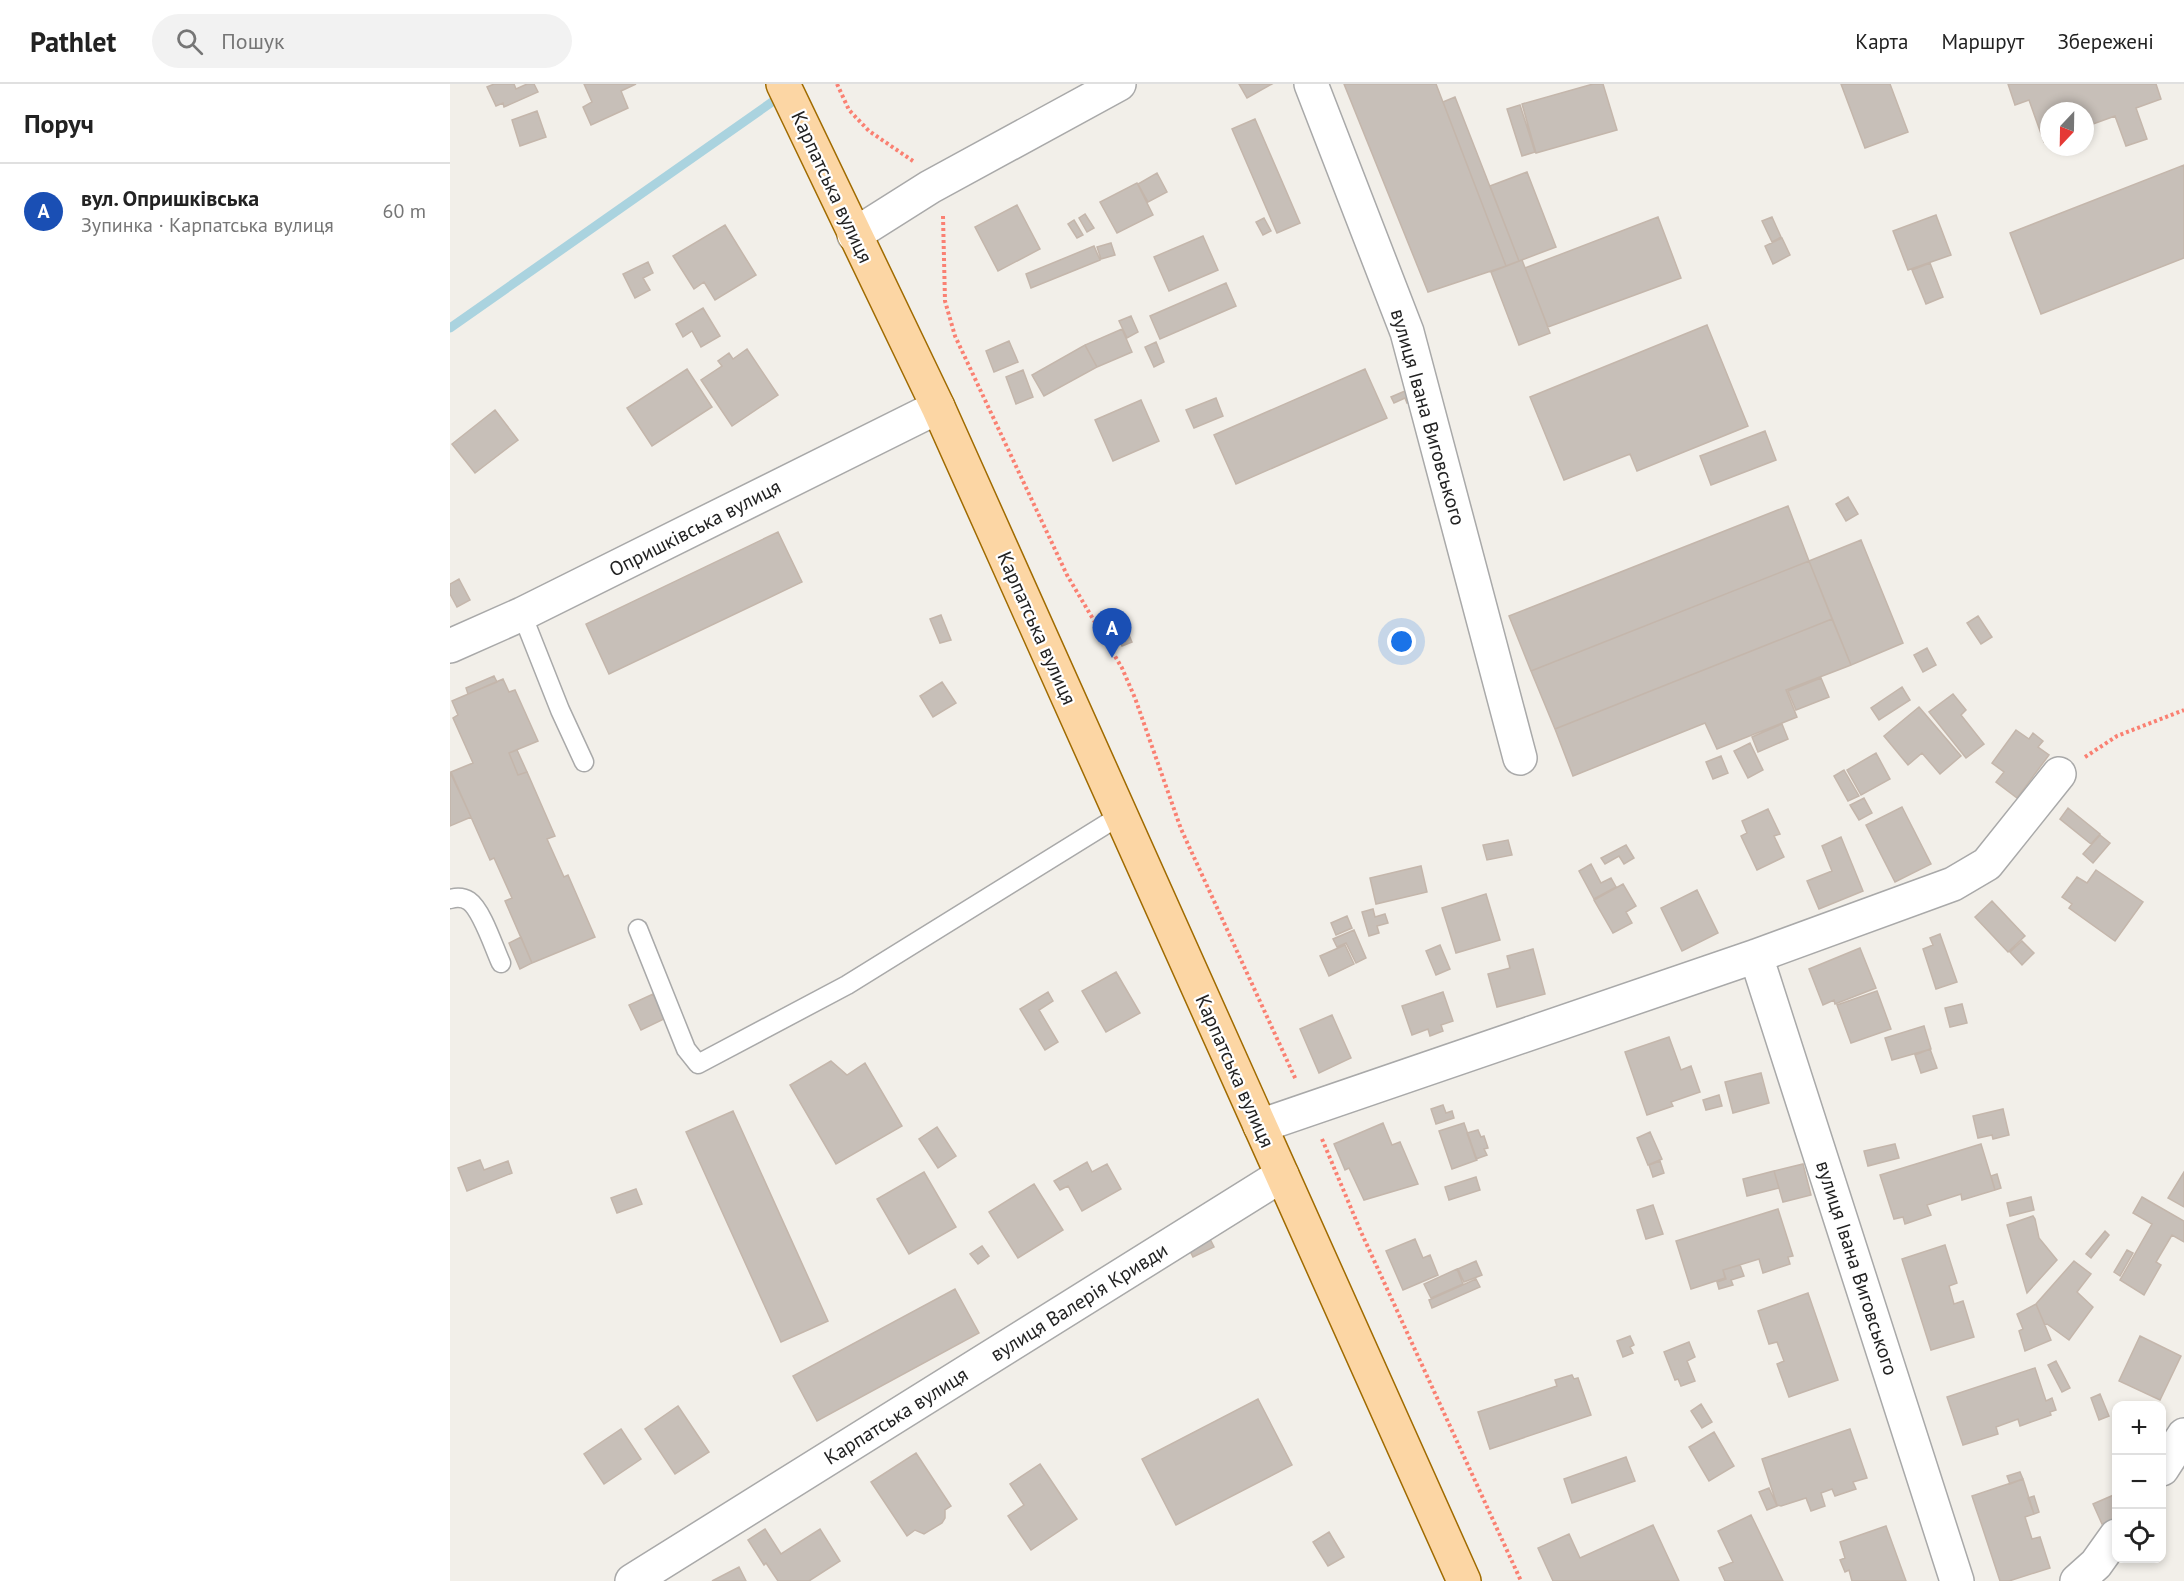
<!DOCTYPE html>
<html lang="uk">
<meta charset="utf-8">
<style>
:root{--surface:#fff;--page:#f2f2f2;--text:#222;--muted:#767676;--line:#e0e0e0;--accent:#2563eb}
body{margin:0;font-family:"PT Sans",sans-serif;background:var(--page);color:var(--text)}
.controls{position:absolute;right:18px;bottom:18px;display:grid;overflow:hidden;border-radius:12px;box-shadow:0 3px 9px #0003}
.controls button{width:54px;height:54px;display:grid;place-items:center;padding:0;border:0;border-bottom:2px solid var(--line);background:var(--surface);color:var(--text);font:30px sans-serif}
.compass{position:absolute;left:1590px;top:18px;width:54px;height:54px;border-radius:50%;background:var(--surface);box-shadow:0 3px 9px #0003;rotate:202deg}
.you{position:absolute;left:952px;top:558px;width:21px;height:21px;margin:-15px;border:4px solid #fff;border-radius:50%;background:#1a73e8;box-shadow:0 0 0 9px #1a73e833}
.badge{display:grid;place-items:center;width:39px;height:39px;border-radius:50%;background:var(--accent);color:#fff;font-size:20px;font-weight:700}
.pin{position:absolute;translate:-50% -50px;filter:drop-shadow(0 2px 3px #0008)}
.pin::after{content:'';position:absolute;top:32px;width:21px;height:18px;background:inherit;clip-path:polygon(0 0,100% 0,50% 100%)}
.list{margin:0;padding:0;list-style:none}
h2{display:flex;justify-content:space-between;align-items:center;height:78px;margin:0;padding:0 24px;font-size:26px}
h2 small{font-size:20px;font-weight:400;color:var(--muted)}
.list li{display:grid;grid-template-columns:39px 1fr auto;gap:18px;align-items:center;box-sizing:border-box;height:96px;padding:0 24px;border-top:2px solid var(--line)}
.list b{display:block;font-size:22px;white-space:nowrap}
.list p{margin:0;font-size:20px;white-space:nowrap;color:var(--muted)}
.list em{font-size:20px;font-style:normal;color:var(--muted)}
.icon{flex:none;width:33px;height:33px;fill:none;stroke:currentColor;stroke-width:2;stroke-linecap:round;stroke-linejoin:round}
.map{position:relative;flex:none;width:1734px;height:1497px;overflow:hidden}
header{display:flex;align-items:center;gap:36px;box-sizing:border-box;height:84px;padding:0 30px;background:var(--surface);border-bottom:2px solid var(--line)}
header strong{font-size:28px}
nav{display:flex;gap:33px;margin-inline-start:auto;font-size:21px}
.search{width:420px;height:54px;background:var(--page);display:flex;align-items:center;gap:15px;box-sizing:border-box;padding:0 21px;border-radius:33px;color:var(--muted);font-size:22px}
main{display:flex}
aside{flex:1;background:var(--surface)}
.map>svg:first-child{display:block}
</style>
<header>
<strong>Pathlet</strong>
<div class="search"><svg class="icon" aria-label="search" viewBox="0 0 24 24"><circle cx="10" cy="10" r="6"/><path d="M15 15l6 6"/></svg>Пошук</div>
<nav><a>Карта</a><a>Маршрут</a><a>Збережені</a></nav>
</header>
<main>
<aside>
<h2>Поруч<small></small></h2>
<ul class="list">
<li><span class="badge" style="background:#1a4fb4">A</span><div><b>вул. Опришківська</b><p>Зупинка · Карпатська вулиця</p></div><em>60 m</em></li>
</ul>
</aside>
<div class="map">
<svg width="1734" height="1497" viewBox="0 0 1734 1497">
<rect width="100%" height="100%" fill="#f2efe9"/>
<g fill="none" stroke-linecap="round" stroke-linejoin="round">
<path stroke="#aad3df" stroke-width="9" d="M 0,244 L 332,11"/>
</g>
<path fill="#c7bfb8" stroke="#c4b6ab" stroke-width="1.5" d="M 44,0 L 64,0 L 66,5 L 77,0 L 84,0 L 88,8 L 54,23 L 53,19 L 46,22 L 37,3 Z
M 134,0 L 186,0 L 171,7 L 178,24 L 141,41 L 133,23 L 142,18 Z
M 789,0 L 822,0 L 797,14 Z
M 894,0 L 986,0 L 1056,182 L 978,208 Z
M 1143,0 L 1153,0 L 1167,46 L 1086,69 L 1072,20 Z
M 1391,0 L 1440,0 L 1458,48 L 1415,64 Z
M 1558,0 L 1706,0 L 1711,15 L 1686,24 L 1697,55 L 1676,62 L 1665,32 L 1635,43 L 1635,27 L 1599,27 L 1599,56 L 1594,58 L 1579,16 L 1565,21 Z
M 1005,13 L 1069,177 L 1056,182 L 993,18 Z
M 1070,21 L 1085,68 L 1072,72 L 1057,25 Z
M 87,27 L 96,53 L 70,62 L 62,36 Z
M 805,35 L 850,139 L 827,149 L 782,45 Z
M 1734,81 L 1734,174 L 1591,230 L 1560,149 Z
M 1077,88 L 1106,163 L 1069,177 L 1040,102 Z
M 707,89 L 717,108 L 698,118 L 688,100 Z
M 687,99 L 703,131 L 667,149 L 650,118 Z
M 567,121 L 590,165 L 548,187 L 525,143 Z
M 635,130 L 644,144 L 637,148 L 629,134 Z
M 1486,131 L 1501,171 L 1458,186 L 1443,147 Z
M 1208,133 L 1231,194 L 1098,243 L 1075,184 Z
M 1322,133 L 1331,153 L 1322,158 L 1312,137 Z
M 814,134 L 821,147 L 813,151 L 806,138 Z
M 624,136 L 633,151 L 627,154 L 618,140 Z
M 275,141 L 306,191 L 265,216 L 254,198 L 244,205 L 223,172 Z
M 753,152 L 768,186 L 719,207 L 704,173 Z
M 1332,154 L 1340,171 L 1323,180 L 1315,162 Z
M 661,159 L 665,171 L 651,175 L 647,163 Z
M 644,162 L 650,176 L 581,204 L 576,190 Z
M 1072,176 L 1100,249 L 1069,261 L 1041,188 Z
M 198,178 L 203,189 L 193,194 L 200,206 L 185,214 L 173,190 Z
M 1480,179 L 1493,213 L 1476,220 L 1462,186 Z
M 776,199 L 786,222 L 710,255 L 700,232 Z
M 253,224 L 270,252 L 251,263 L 242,247 L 233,253 L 226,240 Z
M 681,232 L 688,248 L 677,254 L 669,237 Z
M 1257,241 L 1298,342 L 1187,387 L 1180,370 L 1114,396 L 1080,313 Z
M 672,245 L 682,268 L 647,283 L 635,261 Z
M 559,257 L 568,278 L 544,288 L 536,267 Z
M 706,258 L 714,278 L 704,283 L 695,263 Z
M 635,261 L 647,283 L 594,312 L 582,291 Z
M 297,265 L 328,311 L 282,342 L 251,296 L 272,282 L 268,277 L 279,269 L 283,275 Z
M 237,285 L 262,323 L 202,362 L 177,324 Z
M 915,285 L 937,334 L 786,400 L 764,351 Z
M 573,286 L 583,313 L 566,320 L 556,293 Z
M 962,304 L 966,315 L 957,319 L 955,314 L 944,319 L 941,313 Z
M 766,314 L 773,332 L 744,344 L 736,326 Z
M 691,316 L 709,357 L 663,377 L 645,336 Z
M 45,326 L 68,356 L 25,389 L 2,360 Z
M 1315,347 L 1326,376 L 1261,401 L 1250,372 Z
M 1398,413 L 1408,430 L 1396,437 L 1386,420 Z
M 1338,422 L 1359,477 L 1081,587 L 1059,532 Z
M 328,448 L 352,498 L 159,590 L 136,540 Z
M 1411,456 L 1453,559 L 1401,581 L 1359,477 Z
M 1359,477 L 1382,535 L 1105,645 L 1081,587 Z
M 9,495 L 20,516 L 7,523 L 0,510 L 0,500 Z
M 491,531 L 501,556 L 490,559 L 480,535 Z
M 1528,532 L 1542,553 L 1531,560 L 1517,539 Z
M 1382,535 L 1401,581 L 1336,606 L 1347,633 L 1267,665 L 1255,639 L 1123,692 L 1105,645 Z
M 673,537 L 682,558 L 672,562 L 667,552 L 660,556 L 655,544 Z
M 1477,564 L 1486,581 L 1473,588 L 1464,571 Z
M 44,592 L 47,598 L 18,610 L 16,604 Z
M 1371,594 L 1379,613 L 1346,626 L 1338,607 Z
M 53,595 L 59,608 L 65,606 L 88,657 L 59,669 L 68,691 L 77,688 L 105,752 L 97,755 L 114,793 L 118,791 L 145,853 L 82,879 L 55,817 L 62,814 L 44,774 L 40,776 L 1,688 L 23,679 L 3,634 L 8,631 L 2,617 Z
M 492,598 L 506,619 L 483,633 L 470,612 Z
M 1452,603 L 1460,616 L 1429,636 L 1421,624 Z
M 1503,610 L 1516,626 L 1511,631 L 1534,660 L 1516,674 L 1479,628 Z
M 1469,623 L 1511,672 L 1490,690 L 1472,669 L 1458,681 L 1434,652 Z
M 1332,640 L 1338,655 L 1308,668 L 1302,653 Z
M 1566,646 L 1579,655 L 1583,649 L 1593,657 L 1588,663 L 1599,671 L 1567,714 L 1546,698 L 1554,688 L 1542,679 Z
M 1300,659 L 1313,686 L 1298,694 L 1284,667 Z
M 67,666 L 77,688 L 68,691 L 59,669 Z
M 1426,669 L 1440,695 L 1411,711 L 1397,686 Z
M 1271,672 L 1278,689 L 1263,695 L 1256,678 Z
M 1394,686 L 1409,712 L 1398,717 L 1384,692 Z
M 0,688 L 21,733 L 0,742 Z
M 1414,714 L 1422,729 L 1409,736 L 1400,721 Z
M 1452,723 L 1481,780 L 1445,798 L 1416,741 Z
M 1618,724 L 1650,750 L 1641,760 L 1610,735 Z
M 1318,725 L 1330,750 L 1324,752 L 1334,773 L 1307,786 L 1291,752 L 1297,749 L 1292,737 Z
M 1650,751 L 1660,759 L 1643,779 L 1633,770 Z
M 1391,753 L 1413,807 L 1369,825 L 1357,797 L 1382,787 L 1372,762 Z
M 1058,756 L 1062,771 L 1037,776 L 1033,761 Z
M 1176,761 L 1184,774 L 1174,780 L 1169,772 L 1155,780 L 1151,774 Z
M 1141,780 L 1151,799 L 1161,794 L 1166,803 L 1144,815 L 1129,787 Z
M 971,782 L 977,808 L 926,820 L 920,794 Z
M 1646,786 L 1693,818 L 1665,857 L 1619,824 L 1622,820 L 1612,813 L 1627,793 L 1637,799 Z
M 1173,800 L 1186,822 L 1176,828 L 1182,839 L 1163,849 L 1144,816 Z
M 1247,806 L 1268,849 L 1232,867 L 1211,824 Z
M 1036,810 L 1050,856 L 1006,869 L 992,824 Z
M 1542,817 L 1575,852 L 1558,868 L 1525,833 Z
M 923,825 L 925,833 L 935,830 L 938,839 L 927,842 L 929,849 L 919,852 L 912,828 Z
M 897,832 L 902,844 L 886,851 L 881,839 Z
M 904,846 L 916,874 L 906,879 L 896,859 L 887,863 L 883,855 Z
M 1490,850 L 1507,898 L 1486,905 L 1473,865 L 1483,861 L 1480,854 Z
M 71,853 L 82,879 L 70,885 L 59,859 Z
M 1572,857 L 1584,869 L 1572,881 L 1560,868 Z
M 895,861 L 904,880 L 879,892 L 870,872 Z
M 990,861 L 1000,885 L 986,891 L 976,867 Z
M 1410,864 L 1426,904 L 1385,920 L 1384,916 L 1373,921 L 1359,885 Z
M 1083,865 L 1095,910 L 1047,923 L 1038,890 L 1060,884 L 1057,872 Z
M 666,888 L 690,929 L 656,948 L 632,907 Z
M 1427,907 L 1441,945 L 1401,959 L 1387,921 Z
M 598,908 L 603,917 L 589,926 L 608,958 L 595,966 L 570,925 Z
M 993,908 L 1003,937 L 991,941 L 993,947 L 980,952 L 978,945 L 962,951 L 952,922 Z
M 203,910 L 214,935 L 191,946 L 179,921 Z
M 1512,920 L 1517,939 L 1500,943 L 1495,924 Z
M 882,931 L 901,974 L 869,989 L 850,945 Z
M 1474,942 L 1481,965 L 1442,976 L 1435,954 Z
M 1219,953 L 1231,986 L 1241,982 L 1250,1008 L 1221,1018 L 1223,1022 L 1197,1031 L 1175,968 Z
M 1480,965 L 1487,984 L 1471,989 L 1465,971 Z
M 381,977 L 397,991 L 415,979 L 452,1042 L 386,1080 L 340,1001 Z
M 1311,989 L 1319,1019 L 1283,1029 L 1275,998 Z
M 1269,1011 L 1272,1022 L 1256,1026 L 1253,1016 Z
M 993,1021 L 996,1029 L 1002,1027 L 1004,1034 L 986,1040 L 981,1025 Z
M 1553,1025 L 1559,1051 L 1543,1055 L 1542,1051 L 1528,1054 L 1523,1032 Z
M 283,1027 L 378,1237 L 331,1258 L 236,1048 Z
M 933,1039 L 942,1061 L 950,1058 L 968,1100 L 914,1116 L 899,1084 L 895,1086 L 884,1060 Z
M 1014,1039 L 1027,1076 L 1002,1085 L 989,1047 Z
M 487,1043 L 506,1072 L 488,1084 L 469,1055 Z
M 1028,1046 L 1031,1053 L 1034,1052 L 1038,1064 L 1034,1065 L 1037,1071 L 1026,1075 L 1017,1049 Z
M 1200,1048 L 1212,1075 L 1198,1081 L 1187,1054 Z
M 1445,1060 L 1449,1074 L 1418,1082 L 1414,1067 Z
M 1531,1060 L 1545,1106 L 1512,1116 L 1511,1110 L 1477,1121 L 1481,1131 L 1455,1140 L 1453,1133 L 1444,1135 L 1430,1091 Z
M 30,1076 L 34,1086 L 58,1077 L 62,1089 L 17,1107 L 8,1084 Z
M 1210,1077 L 1214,1089 L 1203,1093 L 1199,1081 Z
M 637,1078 L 642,1088 L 657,1080 L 671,1105 L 632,1127 L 618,1102 L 610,1106 L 604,1097 Z
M 1353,1080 L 1361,1111 L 1333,1118 L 1324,1087 Z
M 1324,1087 L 1329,1104 L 1297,1112 L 1293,1095 Z
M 474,1088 L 506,1143 L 459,1170 L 427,1115 Z
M 1734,1088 L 1734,1123 L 1718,1114 Z
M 1547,1090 L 1551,1104 L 1545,1106 L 1541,1092 Z
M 1026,1093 L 1030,1106 L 999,1116 L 995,1103 Z
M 584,1100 L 613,1146 L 568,1174 L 539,1128 Z
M 186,1105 L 192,1120 L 167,1129 L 161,1114 Z
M 1581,1113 L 1584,1126 L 1560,1132 L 1557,1119 Z
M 1692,1113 L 1734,1137 L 1734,1158 L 1722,1151 L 1706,1178 L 1711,1181 L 1694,1211 L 1670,1196 L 1702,1140 L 1683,1129 Z
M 1203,1121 L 1213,1150 L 1196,1155 L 1187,1126 Z
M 1328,1125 L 1343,1172 L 1338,1173 L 1340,1180 L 1313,1189 L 1309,1175 L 1273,1186 L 1275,1194 L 1241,1205 L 1226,1157 Z
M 1583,1132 L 1585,1135 L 1589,1154 L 1607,1176 L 1577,1209 L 1557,1141 Z
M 1655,1147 L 1659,1151 L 1641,1174 L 1636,1170 Z
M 757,1149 L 764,1163 L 743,1173 L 736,1159 Z
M 965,1155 L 973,1174 L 980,1171 L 988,1191 L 953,1206 L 936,1167 Z
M 1495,1161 L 1507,1199 L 1499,1202 L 1504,1220 L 1513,1217 L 1524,1253 L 1481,1266 L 1452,1175 Z
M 532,1162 L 539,1172 L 528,1180 L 520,1170 Z
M 1677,1166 L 1683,1169 L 1670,1192 L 1664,1188 Z
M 1026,1177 L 1032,1191 L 1014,1198 L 1008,1185 Z
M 1624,1177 L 1641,1190 L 1627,1208 L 1643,1223 L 1619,1256 L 1597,1240 L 1595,1241 L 1586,1220 Z
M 1290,1181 L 1294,1192 L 1281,1196 L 1283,1201 L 1269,1205 L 1267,1198 L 1276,1195 L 1273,1186 Z
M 1007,1185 L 1013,1200 L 981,1214 L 974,1200 Z
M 1026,1195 L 1030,1203 L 982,1224 L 979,1216 Z
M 505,1205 L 529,1249 L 367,1337 L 343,1292 Z
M 1358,1209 L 1388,1296 L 1339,1313 L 1327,1280 L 1334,1277 L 1327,1258 L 1319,1260 L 1308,1227 Z
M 1586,1220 L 1601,1256 L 1575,1267 L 1569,1247 L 1573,1245 L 1567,1230 Z
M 1180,1252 L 1184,1261 L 1180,1263 L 1183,1269 L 1173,1273 L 1167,1257 Z
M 1690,1252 L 1731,1272 L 1710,1316 L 1669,1297 Z
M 1239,1258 L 1245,1273 L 1237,1277 L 1245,1297 L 1231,1302 L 1228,1295 L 1225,1296 L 1214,1268 Z
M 1606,1277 L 1620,1304 L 1612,1308 L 1598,1281 Z
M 1585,1284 L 1596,1317 L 1602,1314 L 1606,1326 L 1600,1328 L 1601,1331 L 1570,1342 L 1568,1335 L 1546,1343 L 1548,1350 L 1513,1361 L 1497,1313 Z
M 1122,1291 L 1124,1295 L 1128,1294 L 1141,1331 L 1040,1365 L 1028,1328 L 1107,1302 L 1105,1296 Z
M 1650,1310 L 1659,1332 L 1649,1336 L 1641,1314 Z
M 808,1315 L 842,1381 L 726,1441 L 692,1375 Z
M 1251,1320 L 1262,1338 L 1252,1344 L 1241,1327 Z
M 228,1322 L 259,1368 L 225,1390 L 195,1345 Z
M 171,1345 L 191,1375 L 154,1400 L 134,1370 Z
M 1400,1345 L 1417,1394 L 1403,1398 L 1406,1405 L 1385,1412 L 1382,1405 L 1371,1409 L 1375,1422 L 1361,1427 L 1356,1414 L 1331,1422 L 1327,1421 L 1312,1375 Z
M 1264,1348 L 1284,1382 L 1259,1397 L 1239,1363 Z
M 466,1369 L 501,1422 L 495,1426 L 495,1434 L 492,1439 L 474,1450 L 465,1446 L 457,1452 L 421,1398 Z
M 1176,1373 L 1185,1397 L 1122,1419 L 1114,1395 Z
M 590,1380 L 627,1435 L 581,1466 L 558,1432 L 574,1421 L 560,1400 Z
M 1570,1388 L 1573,1395 L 1560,1400 L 1557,1392 Z
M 1573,1395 L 1584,1430 L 1575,1433 L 1582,1455 L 1590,1453 L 1600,1484 L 1559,1497 L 1550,1497 L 1522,1412 Z
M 1319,1404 L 1327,1422 L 1317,1426 L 1309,1408 Z
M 1666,1410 L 1666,1434 L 1652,1440 L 1643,1420 Z
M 1584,1412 L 1589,1428 L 1584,1430 L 1578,1414 Z
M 1301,1431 L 1333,1497 L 1275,1497 L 1269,1484 L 1283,1478 L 1268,1447 Z
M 1203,1441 L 1229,1497 L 1103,1497 L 1088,1464 L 1119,1450 L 1130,1474 Z
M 1436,1442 L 1456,1497 L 1402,1497 L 1399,1486 L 1395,1488 L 1390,1476 L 1395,1474 L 1390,1458 Z
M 315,1445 L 331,1470 L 370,1445 L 390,1477 L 359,1497 L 328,1497 L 316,1479 L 314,1481 L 298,1456 Z
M 879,1448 L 894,1473 L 878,1482 L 863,1458 Z
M 289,1483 L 296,1497 L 262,1497 Z"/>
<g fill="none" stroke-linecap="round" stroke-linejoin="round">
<defs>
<path id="service" d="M 72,530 L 110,626 L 134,678
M 0,815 C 7,813 13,813 19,817 C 32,826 44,864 51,879
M 188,845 L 236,965 L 248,980 L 397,901 L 671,731"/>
<path id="minor" d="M 861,0 L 957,248 L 1070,674
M 404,151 L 480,103 L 669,0
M 0,562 L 72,530 L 488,323
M 1306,872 L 1507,1497
M 810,1042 L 1306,872 L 1503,800 L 1537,780 L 1609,690
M 1712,1385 L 1734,1351
M 182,1497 L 832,1091
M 1627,1497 L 1646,1480 L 1666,1452"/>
<path id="primary" d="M 333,0 L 488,323 L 1014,1497"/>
</defs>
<use href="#service" stroke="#a9a9a9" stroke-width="21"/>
<use href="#minor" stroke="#a9a9a9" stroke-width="36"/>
<use href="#primary" stroke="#a06b00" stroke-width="36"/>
<path stroke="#fa8072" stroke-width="4" stroke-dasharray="3 3" stroke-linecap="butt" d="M 387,0 L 399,26 L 419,47 L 463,77
M 493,132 L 495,217 L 505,252 L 617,491 L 672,584 L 685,614 L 731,745 L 846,996
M 1635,673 L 1667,652 L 1734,626
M 872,1055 L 911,1148 L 1071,1497"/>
<use href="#service" stroke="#fff" stroke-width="18"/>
<use href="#minor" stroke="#fff" stroke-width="33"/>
<use href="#primary" stroke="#fcd6a4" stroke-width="33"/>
</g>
<g text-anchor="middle" stroke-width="4.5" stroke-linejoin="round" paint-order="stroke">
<g font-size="20" fill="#222" stroke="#fff">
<text transform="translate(382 103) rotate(65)" y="7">Карпатська вулиця</text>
<text transform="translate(978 333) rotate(74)" y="7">вулиця Івана Виговського</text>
<text transform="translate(245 444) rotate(-27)" y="7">Опришківська вулиця</text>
<text transform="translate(587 544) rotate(66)" y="7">Карпатська вулиця</text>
<text transform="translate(785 987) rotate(66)" y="7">Карпатська вулиця</text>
<text transform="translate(1407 1184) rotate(72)" y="7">вулиця Івана Виговського</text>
<text transform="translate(629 1218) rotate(-32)" y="7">вулиця Валерія Кривди</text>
<text transform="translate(446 1332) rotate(-32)" y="7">Карпатська вулиця</text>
</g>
</g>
</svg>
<div class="controls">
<button>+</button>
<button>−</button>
<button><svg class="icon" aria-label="locate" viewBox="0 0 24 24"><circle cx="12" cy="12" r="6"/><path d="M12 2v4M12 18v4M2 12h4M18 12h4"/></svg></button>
</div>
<svg class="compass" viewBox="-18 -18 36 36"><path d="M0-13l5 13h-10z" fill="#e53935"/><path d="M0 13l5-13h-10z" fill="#767676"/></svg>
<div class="you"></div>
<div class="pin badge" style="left:662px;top:574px;background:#1a4fb4">A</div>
</div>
</main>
